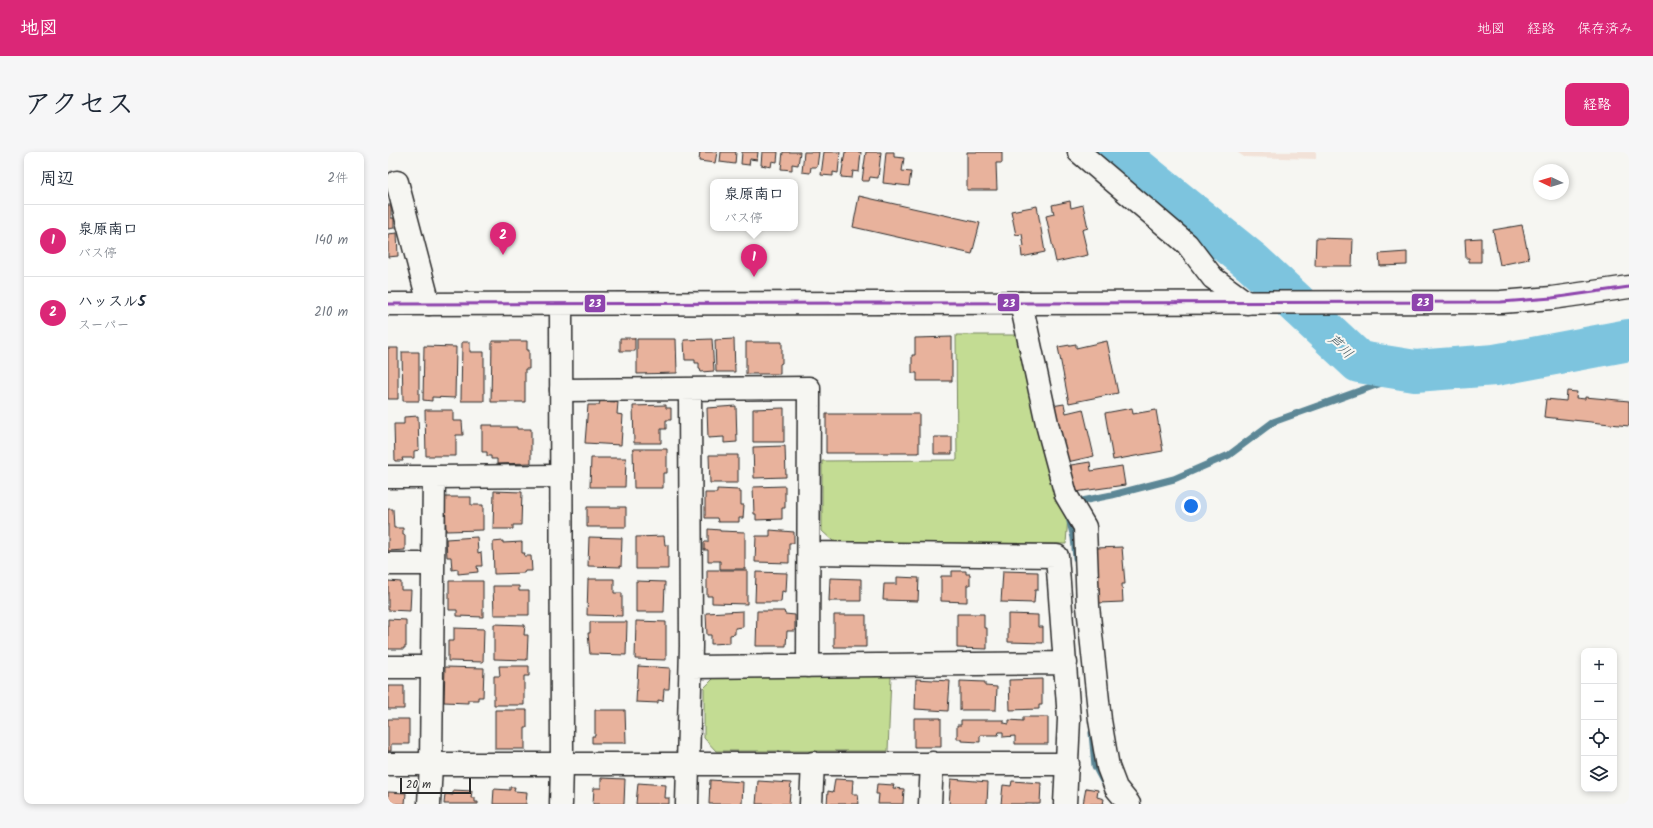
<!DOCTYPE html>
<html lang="ja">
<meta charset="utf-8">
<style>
:root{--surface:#fff;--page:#f6f6f7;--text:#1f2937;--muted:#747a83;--line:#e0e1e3;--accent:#db2777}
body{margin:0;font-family:Kalam,"Klee One",sans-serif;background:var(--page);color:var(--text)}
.controls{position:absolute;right:12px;bottom:12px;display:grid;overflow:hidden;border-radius:8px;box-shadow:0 2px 6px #0003}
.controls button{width:36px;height:36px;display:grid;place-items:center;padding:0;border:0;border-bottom:1px solid var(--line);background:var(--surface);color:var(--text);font:20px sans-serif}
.compass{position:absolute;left:1145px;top:12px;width:36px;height:36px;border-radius:50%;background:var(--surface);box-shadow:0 2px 6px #0003;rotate:274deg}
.scale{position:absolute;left:12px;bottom:10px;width:71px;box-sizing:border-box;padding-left:4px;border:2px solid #2b2b2b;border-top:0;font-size:11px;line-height:14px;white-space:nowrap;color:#2b2b2b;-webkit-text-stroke:3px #f6f6f2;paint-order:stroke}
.you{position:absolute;left:803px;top:354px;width:14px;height:14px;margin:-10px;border:3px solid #fff;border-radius:50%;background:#1a73e8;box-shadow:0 0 0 6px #1a73e833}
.badge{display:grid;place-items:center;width:26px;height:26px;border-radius:50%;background:var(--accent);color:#fff;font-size:13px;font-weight:700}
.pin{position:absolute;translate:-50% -33px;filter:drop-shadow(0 1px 2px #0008)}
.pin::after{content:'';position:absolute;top:21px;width:14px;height:12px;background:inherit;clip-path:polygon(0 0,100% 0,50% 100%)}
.popup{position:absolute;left:322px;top:27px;width:88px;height:52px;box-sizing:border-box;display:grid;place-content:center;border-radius:8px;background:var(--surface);filter:drop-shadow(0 1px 3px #0005);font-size:13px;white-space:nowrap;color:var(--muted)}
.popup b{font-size:15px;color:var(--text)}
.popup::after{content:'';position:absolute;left:50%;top:100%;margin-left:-8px;border:8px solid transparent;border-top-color:var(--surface)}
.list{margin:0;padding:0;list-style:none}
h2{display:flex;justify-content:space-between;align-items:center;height:52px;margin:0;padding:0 16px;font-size:17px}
h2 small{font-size:13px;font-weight:400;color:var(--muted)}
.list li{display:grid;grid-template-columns:26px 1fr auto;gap:12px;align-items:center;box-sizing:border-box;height:72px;padding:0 16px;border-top:1px solid var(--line)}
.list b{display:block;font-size:15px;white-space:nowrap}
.list p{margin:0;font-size:13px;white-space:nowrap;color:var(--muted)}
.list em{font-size:13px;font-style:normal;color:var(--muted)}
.icon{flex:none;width:22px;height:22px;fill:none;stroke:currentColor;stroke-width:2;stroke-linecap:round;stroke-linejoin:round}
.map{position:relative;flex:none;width:1241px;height:652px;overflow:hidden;border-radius:8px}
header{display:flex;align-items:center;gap:24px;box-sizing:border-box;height:56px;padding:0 20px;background:var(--accent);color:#fff}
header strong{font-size:19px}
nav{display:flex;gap:22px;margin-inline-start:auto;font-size:14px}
.intro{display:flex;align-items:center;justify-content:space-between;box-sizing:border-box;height:96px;padding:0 24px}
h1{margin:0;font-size:28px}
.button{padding:10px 18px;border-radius:8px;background:var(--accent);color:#fff;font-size:14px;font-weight:700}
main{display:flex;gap:24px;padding:0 24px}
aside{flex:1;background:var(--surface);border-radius:8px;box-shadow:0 2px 6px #0003}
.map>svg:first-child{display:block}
</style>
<header>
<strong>地図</strong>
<nav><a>地図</a><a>経路</a><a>保存済み</a></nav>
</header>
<div class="intro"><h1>アクセス</h1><a class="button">経路</a></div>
<main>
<aside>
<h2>周辺<small>2件</small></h2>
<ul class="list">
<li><span class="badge">1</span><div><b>泉原南口</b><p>バス停</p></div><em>140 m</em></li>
<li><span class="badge">2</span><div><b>ハッスル5</b><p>スーパー</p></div><em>210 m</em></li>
</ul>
</aside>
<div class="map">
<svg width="1241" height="652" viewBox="0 0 1241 652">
<rect width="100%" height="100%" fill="#f6f6f2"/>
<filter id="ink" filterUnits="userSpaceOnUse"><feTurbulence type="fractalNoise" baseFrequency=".025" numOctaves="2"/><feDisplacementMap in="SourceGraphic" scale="8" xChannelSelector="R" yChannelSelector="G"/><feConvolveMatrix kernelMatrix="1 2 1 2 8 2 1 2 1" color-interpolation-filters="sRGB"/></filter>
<g filter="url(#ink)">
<path fill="#f2e2d8" d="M 849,0 L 928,0 L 928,7 L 856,5 Z"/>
<path fill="#c3dc93" stroke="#77845f" d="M 568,183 L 629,183 L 680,364 L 678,392 L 446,390 L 434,379 L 434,309 L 569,308 Z
M 500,523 L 503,525 L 500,599 L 328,599 L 316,586 L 316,536 L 327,525 Z"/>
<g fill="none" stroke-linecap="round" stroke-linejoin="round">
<path stroke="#5c8796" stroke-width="7" d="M 689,355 L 694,349 L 724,343 L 786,327 L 841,303 L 885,270 L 1027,219
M 683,364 L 681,366 L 686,386 L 688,406
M 704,581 L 707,614 L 715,629"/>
<path stroke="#7dc4de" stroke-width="42" d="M 728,0 L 865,111 L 971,210 L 1027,219 L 1107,213 L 1241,188"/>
</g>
<path fill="#e8b29c" stroke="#2b2b2b" d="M 312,0 L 329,0 L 327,11 L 311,9 Z
M 333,0 L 348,0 L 347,12 L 332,10 Z
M 354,0 L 370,0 L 369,8 L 362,7 L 361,13 L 353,12 Z
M 374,0 L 390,0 L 389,10 L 384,9 L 383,15 L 373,13 Z
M 395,0 L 412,0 L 410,13 L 404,12 L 404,18 L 393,17 Z
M 416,0 L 431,0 L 429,15 L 423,15 L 422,21 L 414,20 Z
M 436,0 L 452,0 L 450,21 L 445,20 L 445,24 L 433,23 Z
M 457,0 L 473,0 L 471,20 L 465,19 L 464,26 L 453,25 Z
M 478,0 L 493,0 L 490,26 L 482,25 L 481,29 L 474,29 Z
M 498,0 L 506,0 L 506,5 L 516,6 L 514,19 L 523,20 L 521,34 L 495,31 Z
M 579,0 L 614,0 L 614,11 L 608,11 L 609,38 L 579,38 Z
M 471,44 L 592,71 L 584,102 L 465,75 Z
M 682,49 L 683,56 L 695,53 L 700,76 L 694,78 L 700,103 L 668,110 L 658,64 L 666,62 L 664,53 Z
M 0,53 L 3,53 L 3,66 L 6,66 L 6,76 L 0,77 Z
M 649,54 L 657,100 L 634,105 L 633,95 L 636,94 L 634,82 L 628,83 L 623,59 Z
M 1134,73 L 1141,107 L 1112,113 L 1105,78 Z
M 9,81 L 10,104 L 0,105 L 0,82 Z
M 928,86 L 965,87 L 964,114 L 927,114 Z
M 1093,86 L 1093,110 L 1081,110 L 1081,106 L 1078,106 L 1077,87 Z
M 1019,100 L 1019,113 L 992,114 L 991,102 Z
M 564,185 L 564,229 L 529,229 L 529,221 L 524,221 L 524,203 L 527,203 L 527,186 Z
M 232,186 L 247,186 L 247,199 L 232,199 Z
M 249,187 L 288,187 L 289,221 L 249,222 Z
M 324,187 L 326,219 L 313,220 L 312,217 L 311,217 L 311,211 L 307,211 L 307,208 L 297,208 L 296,188 Z
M 346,187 L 347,220 L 328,220 L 327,188 Z
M 104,189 L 139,189 L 139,198 L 141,198 L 141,217 L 137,217 L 137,250 L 103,250 Z
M 719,189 L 730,241 L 681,251 L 670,195 L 688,192 L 688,196 Z
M 74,190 L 82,190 L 82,200 L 96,200 L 96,249 L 73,249 Z
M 358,190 L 394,190 L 394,211 L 392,212 L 392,222 L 358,222 Z
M 36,194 L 68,195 L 67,246 L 44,245 L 44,249 L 35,248 Z
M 0,196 L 10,196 L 10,247 L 0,247 Z
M 14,200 L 31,200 L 31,249 L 15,249 Z
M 1179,239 L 1189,240 L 1188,246 L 1197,247 L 1197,245 L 1241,249 L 1241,274 L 1156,265 L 1158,247 L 1178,249 Z
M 212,249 L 230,250 L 229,262 L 235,263 L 233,293 L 197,291 L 200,253 L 211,253 Z
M 676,252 L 678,261 L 695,257 L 706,304 L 675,311 L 664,254 Z
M 278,253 L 278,256 L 283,256 L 283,268 L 278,268 L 278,277 L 273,277 L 273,291 L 246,291 L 245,254 Z
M 348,254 L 349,290 L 336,291 L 336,285 L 320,286 L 319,256 Z
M 396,256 L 396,290 L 365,290 L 365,257 Z
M 744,256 L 745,262 L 768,258 L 775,299 L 725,308 L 717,261 Z
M 37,258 L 65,258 L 65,269 L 74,269 L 75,283 L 68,283 L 68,304 L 38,304 Z
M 438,262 L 531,262 L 531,301 L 438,301 Z
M 30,264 L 31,298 L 26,299 L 26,306 L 14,306 L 15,309 L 7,309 L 6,272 L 16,272 L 16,265 Z
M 94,273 L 105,273 L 105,275 L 129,275 L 129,277 L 143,277 L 143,311 L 109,312 L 109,307 L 103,307 L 103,304 L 99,304 L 99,300 L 94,300 Z
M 546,285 L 564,285 L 564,302 L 546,302 Z
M 397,294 L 398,325 L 366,326 L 365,295 Z
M 245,297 L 279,297 L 279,321 L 275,321 L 275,336 L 246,336 Z
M 321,303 L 350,303 L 350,331 L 322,331 Z
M 203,306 L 238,306 L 237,335 L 202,335 Z
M 702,310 L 703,319 L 734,314 L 737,333 L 687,340 L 683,313 Z
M 397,334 L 397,356 L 394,356 L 394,367 L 368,368 L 368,362 L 366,362 L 365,335 Z
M 329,337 L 351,338 L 351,340 L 353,340 L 353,353 L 356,353 L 355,366 L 351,366 L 351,370 L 330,370 L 329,366 L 317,366 L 317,341 L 329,341 Z
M 106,339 L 134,340 L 133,373 L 125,373 L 125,377 L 105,377 Z
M 57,345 L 83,345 L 83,353 L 95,353 L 95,378 L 58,379 Z
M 199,355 L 238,355 L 238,375 L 199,375 Z
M 0,357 L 5,357 L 6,376 L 15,376 L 15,383 L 17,383 L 17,398 L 0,399 Z
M 320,377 L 332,378 L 332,379 L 357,380 L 357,417 L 332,417 L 332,409 L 320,409 L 320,398 L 316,398 L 316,390 L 320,390 Z
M 382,378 L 406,380 L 406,391 L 401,391 L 401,411 L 367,410 L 368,384 L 382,384 Z
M 276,384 L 277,393 L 280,393 L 280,417 L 248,417 L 248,385 Z
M 89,385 L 90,401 L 93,400 L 94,414 L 89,414 L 90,420 L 70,422 L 70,417 L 64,418 L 63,405 L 59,405 L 58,387 Z
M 201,385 L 234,386 L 233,415 L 200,414 Z
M 115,389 L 115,391 L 134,390 L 134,401 L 137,401 L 136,404 L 143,404 L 144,419 L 137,419 L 136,421 L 106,422 L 105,390 Z
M 734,395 L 737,432 L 734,432 L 735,450 L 711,451 L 708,396 Z
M 319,418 L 359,418 L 359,452 L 324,451 L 324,444 L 319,444 Z
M 564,419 L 578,419 L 578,422 L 582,422 L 582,433 L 579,433 L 579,450 L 553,449 L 553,424 L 564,424 Z
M 615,419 L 650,420 L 650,438 L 647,438 L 646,451 L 613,450 Z
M 368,420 L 399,421 L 398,440 L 394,439 L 393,450 L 367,450 Z
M 509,425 L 531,426 L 530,449 L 495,448 L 496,432 L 509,432 Z
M 442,426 L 473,427 L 473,449 L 441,449 Z
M 200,427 L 226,427 L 226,441 L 234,441 L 234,464 L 199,463 Z
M 0,429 L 13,430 L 13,438 L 23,438 L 22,459 L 0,458 Z
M 61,429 L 95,429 L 95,465 L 69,464 L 69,458 L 61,458 Z
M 248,429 L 277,430 L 276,460 L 248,460 Z
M 105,434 L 131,434 L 131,439 L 141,439 L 141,463 L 106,463 Z
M 355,459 L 355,475 L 347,476 L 347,482 L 342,483 L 342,491 L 323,492 L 323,483 L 319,483 L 318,461 Z
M 369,459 L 396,459 L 397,462 L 407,463 L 407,479 L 399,479 L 398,494 L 368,494 Z
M 569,462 L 596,462 L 596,476 L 599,476 L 599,497 L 569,496 Z
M 620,462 L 650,463 L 650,475 L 655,475 L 655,491 L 620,490 Z
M 446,463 L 478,463 L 478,495 L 446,495 Z
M 0,467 L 18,468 L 18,495 L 16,495 L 16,497 L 0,497 Z
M 248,469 L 278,470 L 278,508 L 247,507 Z
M 202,470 L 239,470 L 238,503 L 202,502 L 200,481 L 202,481 Z
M 106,472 L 137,473 L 136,483 L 140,483 L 139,508 L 106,507 Z
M 66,476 L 96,477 L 95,510 L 60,509 L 60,489 L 66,489 Z
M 111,514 L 141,514 L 141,524 L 136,524 L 136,553 L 106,553 L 106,524 L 112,524 Z
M 250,514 L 282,516 L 281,537 L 276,537 L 275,549 L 270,548 L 270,551 L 248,550 Z
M 57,515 L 96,516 L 95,545 L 90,545 L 90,548 L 80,548 L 80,551 L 56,550 Z
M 528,527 L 562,529 L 560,559 L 527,557 Z
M 654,527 L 654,553 L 651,553 L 651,557 L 622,558 L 621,528 Z
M 572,529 L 597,530 L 597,534 L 609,535 L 608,558 L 572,558 Z
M 0,534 L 16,534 L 16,557 L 0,557 Z
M 107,558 L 139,558 L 139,576 L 137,576 L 137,597 L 107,597 Z
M 207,558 L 237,558 L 238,591 L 204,591 L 204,584 L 207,584 Z
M 635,565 L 660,565 L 660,592 L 627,592 L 627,584 L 615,585 L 615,580 L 611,580 L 610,583 L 592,583 L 592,590 L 573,589 L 573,587 L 569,587 L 569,573 L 573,573 L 573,568 L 616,568 L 616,571 L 621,572 L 621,568 L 635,569 Z
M 526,566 L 553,566 L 553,595 L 526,595 Z
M 0,567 L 21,567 L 21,592 L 3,592 L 3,599 L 0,599 Z
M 213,626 L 237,627 L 236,652 L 205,652 L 206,636 L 213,636 Z
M 447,627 L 465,628 L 464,642 L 470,642 L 471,652 L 439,652 L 440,639 L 445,640 Z
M 563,627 L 600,630 L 599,652 L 561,652 Z
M 322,628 L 355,630 L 354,652 L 321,652 Z
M 370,629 L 403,631 L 401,652 L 368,652 Z
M 624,629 L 653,631 L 652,652 L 613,652 L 615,633 L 623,634 Z
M 250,631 L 278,633 L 277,646 L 281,646 L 281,652 L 248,652 Z
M 489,632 L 506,633 L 505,636 L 516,637 L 515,652 L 490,652 L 491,642 L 488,642 Z
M 122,635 L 127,635 L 126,639 L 139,640 L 138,652 L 105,652 L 106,637 L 122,638 Z
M 698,636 L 710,638 L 709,645 L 716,647 L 715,652 L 717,652 L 695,652 Z
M 65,638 L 84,639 L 83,646 L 87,646 L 87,650 L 90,650 L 90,652 L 56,652 L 57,642 L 65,643 Z
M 0,640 L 18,641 L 17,652 L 0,652 Z"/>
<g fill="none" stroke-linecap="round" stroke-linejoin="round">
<defs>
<path id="minor" d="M 691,0 L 799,92 L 825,126 L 859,151
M 9,30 L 41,152
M 633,151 L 660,276 L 678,343 L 697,375 L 700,454 L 712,568 L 720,615 L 728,636 L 741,652
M 173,238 L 421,236 L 420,514
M 0,325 L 46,325
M 421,401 L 669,404 L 681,567 L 677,652
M 0,412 L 45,412
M 0,515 L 44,515
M 303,515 L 678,511
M 0,612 L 680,612
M 41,652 L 43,612 L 46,325 L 173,324
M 299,652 L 303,494 L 302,237
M 423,652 L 425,611
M 542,652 L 544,611"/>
<path id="tertiary" d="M 0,152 L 1113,150 L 1164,146 L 1241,135
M 173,152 L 174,612 L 173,652"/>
</defs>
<use href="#minor" stroke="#2b2b2b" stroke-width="25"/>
<use href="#tertiary" stroke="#2b2b2b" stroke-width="25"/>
<use href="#minor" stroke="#f6f6f2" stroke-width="22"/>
<use href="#tertiary" stroke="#f6f6f2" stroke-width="22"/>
<defs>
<path id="bus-1" d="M 0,152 L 1113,150 L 1164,146 L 1241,135"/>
</defs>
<use href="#bus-1" stroke="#f6f6f2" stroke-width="6"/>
<use href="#bus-1" stroke="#8e44ad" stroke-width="3"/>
</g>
</g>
<g text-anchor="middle" stroke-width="4" stroke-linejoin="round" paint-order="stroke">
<g font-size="14" font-style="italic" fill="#445961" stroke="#f6f6f2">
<text transform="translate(953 194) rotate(43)" y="5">芦川</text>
</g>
</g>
<g stroke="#f6f6f2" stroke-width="1.5">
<rect x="1023" y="141" width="23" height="19" rx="4" fill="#8e44ad"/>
<rect x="609" y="141" width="23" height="19" rx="4" fill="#8e44ad"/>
<rect x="196" y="142" width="22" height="19" rx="4" fill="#8e44ad"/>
</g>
<g font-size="11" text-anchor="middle" font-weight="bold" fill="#fff">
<text x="1035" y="154">23</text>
<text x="621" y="155">23</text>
<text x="207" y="155">23</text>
</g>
</svg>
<div class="controls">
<button>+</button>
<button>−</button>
<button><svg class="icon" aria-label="locate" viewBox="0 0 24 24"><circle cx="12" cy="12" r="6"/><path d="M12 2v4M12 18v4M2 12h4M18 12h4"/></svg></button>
<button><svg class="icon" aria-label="layers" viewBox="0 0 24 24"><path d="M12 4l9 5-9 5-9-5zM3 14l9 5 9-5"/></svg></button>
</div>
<svg class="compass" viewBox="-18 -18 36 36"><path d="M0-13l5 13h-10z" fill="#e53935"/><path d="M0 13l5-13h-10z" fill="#747a83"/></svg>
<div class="scale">20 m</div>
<div class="you"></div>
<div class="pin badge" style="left:366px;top:125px">1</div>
<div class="popup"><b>泉原南口</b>バス停</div>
<div class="pin badge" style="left:115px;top:103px">2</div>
</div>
</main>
